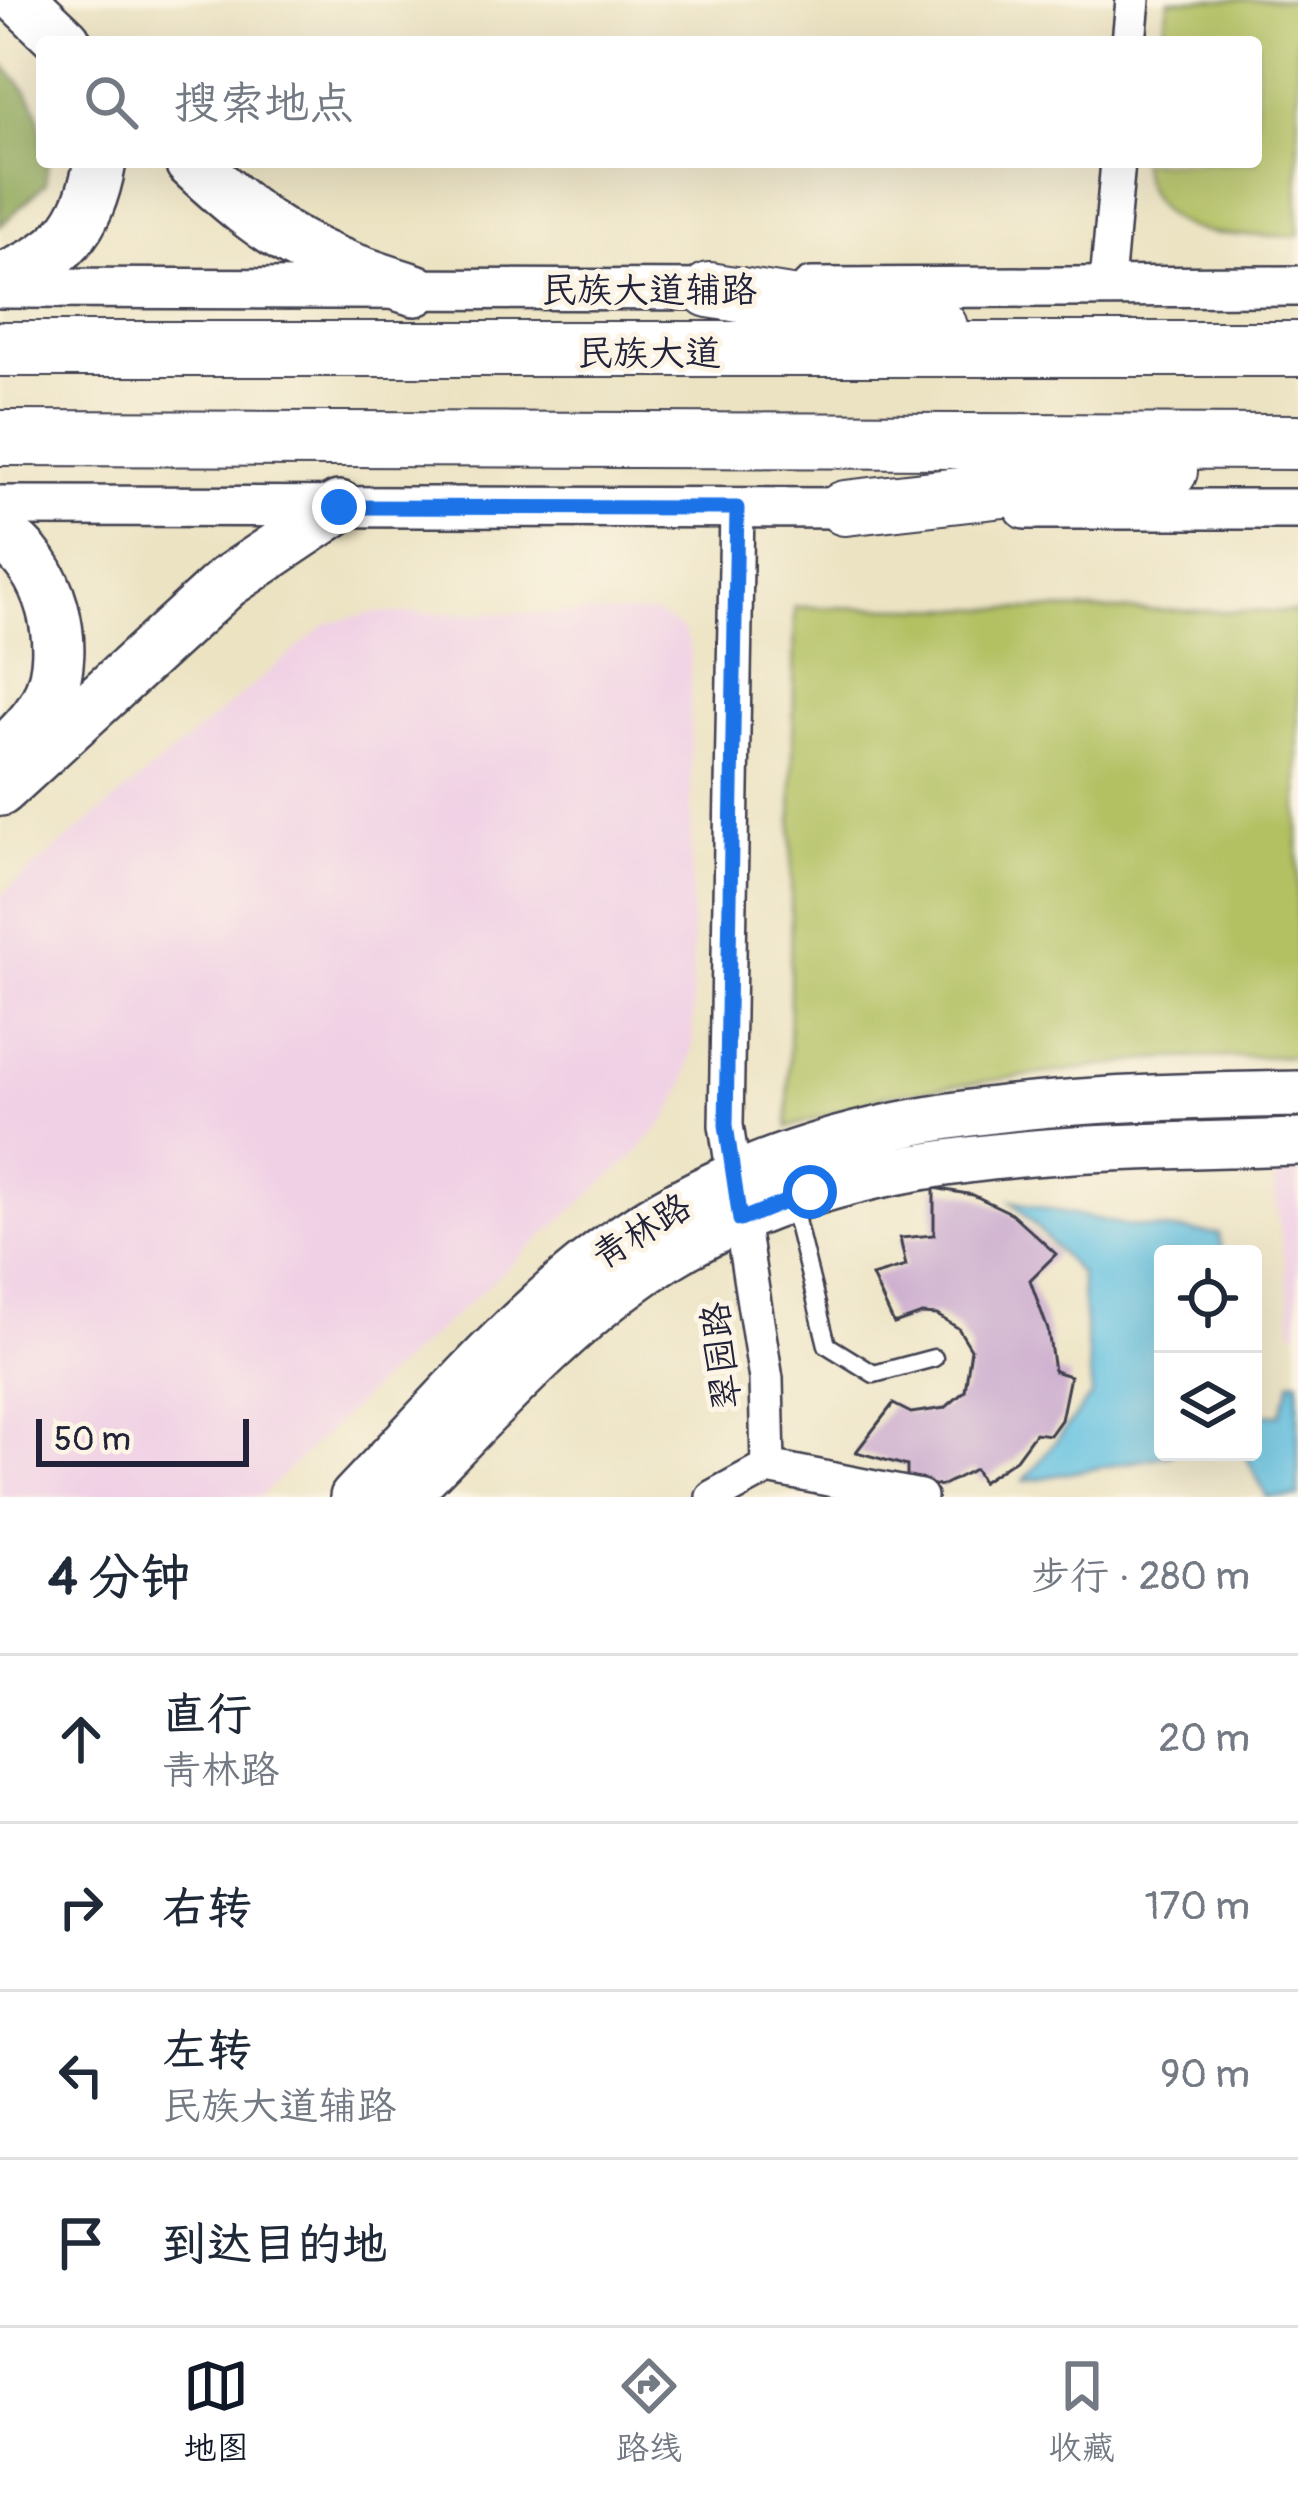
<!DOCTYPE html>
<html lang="zh">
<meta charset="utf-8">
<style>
:root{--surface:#fff;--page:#f2f2f3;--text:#1f2937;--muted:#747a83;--line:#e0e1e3;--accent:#111827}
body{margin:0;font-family:Pangolin,"LXGW WenKai TC",sans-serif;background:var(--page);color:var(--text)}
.controls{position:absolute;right:36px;bottom:36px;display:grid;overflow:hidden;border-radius:12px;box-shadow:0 12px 48px #0002}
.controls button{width:108px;height:108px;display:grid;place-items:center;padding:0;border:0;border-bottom:3px solid var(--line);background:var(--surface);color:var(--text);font:60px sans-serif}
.scale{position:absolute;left:36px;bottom:30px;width:213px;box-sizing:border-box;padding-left:12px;border:6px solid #22223b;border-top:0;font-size:33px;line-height:42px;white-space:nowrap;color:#22223b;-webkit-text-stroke:9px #fcf5e5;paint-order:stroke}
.stop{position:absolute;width:36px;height:36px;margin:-27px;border:9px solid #1a73e8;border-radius:50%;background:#fff}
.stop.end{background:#1a73e8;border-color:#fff;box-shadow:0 3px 12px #0008}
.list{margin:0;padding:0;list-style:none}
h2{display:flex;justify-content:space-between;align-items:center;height:156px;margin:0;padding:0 48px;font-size:51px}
h2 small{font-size:39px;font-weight:400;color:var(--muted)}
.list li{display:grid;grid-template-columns:78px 1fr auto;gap:36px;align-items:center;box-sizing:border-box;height:168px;padding:0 48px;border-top:3px solid var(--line)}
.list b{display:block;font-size:45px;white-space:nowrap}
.list p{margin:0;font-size:39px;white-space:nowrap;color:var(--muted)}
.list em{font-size:39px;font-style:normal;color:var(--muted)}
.icon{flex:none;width:66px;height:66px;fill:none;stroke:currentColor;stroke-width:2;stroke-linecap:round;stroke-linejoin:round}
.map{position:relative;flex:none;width:1298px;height:1497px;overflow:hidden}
.search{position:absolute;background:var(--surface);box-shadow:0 12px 48px #0002;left:36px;right:36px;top:36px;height:132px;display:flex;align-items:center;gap:30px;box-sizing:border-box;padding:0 42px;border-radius:12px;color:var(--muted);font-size:45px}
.sheet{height:828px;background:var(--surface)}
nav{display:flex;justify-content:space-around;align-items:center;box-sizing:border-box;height:168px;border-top:3px solid var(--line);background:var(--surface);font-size:33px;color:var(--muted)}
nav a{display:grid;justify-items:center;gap:6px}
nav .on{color:var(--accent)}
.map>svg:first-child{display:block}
</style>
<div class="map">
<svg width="1298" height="1497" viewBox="0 0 1298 1497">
<rect width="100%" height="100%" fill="#fcf5e5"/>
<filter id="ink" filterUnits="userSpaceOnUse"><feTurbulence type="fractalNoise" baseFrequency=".00833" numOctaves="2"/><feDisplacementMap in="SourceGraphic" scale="24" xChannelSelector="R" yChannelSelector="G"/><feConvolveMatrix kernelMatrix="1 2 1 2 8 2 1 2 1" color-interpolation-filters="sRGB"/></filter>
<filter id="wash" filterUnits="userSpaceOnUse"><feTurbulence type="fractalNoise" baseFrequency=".004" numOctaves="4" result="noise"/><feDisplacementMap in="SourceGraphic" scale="48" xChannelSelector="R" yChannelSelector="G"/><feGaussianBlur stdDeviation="2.7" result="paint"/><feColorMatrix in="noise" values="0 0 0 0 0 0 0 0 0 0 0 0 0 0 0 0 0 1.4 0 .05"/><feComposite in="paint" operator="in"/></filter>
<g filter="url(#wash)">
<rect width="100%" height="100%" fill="#ece3c3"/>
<path fill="#f0d0e5" d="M 655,613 L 683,630 L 690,646 L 693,1042 L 685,1083 L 668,1117 L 634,1156 L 377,1384 L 260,1497 L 0,1497 L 0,896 L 328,623 L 373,613 Z
M 1298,1173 L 1298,1332 L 1293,1330 L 1273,1174 Z"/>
<path fill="#b3c163" stroke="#6a724f" stroke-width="3" d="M 1169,0 L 1298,0 L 1298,236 C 1230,234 1153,247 1140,162 L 1256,162 L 1256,42 L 1161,42 Z
M 795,607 L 1298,612 L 1298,1056 L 1161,1058 L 886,1095 L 788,1128 Z"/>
<path fill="#8ea759" stroke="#58644a" stroke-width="3" d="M 0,62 C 37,99 42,109 42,162 L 48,162 L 45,184 L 0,226 Z"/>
<path fill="#63c1e1" stroke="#42728e" stroke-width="3" d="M 1012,1201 L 1129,1226 L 1219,1234 L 1223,1254 L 1163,1254 L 1163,1452 L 1174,1452 L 1170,1455 L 1024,1481 L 1092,1395 L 1080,1274 Z
M 1298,1380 L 1298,1497 L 1267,1497 L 1246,1456 L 1253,1452 L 1258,1414 L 1280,1415 L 1291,1381 Z"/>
<g id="blocks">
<path fill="#c6a4cc" d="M 934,1188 L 973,1195 L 1011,1213 L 1056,1254 L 1030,1280 L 1048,1330 L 1054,1371 L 1070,1376 L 1061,1420 L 1050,1435 L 1035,1433 L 1016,1459 L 982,1482 L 975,1469 L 941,1486 L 907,1481 L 907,1466 L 856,1452 L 893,1404 L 911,1413 L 945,1408 L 965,1391 L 971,1349 L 958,1328 L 937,1315 L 922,1314 L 894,1324 L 872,1276 L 906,1266 L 900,1238 L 934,1235 Z"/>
</g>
</g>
<g filter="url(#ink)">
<use href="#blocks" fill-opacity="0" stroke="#403f4f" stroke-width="3"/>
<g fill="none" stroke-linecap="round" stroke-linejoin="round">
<defs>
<path id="service" d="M 791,1200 L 827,1345 L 874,1374 L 934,1358"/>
<path id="minor" d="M 1129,42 L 1133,0
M 1107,283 L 1118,162
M 768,1467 L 920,1497
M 713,1497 L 768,1467 L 766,1379 L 726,1125 L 737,508"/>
<path id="tertiary" d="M 0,288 L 735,290
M 811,288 L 1298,286
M 0,506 L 871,508
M 1025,509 L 1298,509"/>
<path id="secondary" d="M 353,1497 C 428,1419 500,1333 585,1265 C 789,1102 1050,1099 1298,1094
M 404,1497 C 477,1425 547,1344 630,1283 C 823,1141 1070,1150 1298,1142"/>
<path id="primary" d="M 21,0 L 65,42
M 191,162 C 273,239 309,257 415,290
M 0,280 C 61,256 88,230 100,162
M 0,535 C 51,563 72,647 48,698 C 39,719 22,735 6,751
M 0,790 L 227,582 L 339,507"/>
<path id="trunk" d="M 709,290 L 940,327
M 0,349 L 1298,349
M 0,438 L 1298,442
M 845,508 L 1170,471"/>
</defs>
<use href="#service" stroke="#403f4f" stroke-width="21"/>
<use href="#minor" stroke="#403f4f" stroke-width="38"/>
<use href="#tertiary" stroke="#403f4f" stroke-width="44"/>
<use href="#secondary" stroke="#403f4f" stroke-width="50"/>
<use href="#primary" stroke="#403f4f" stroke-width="56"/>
<use href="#trunk" stroke="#403f4f" stroke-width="58"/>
<use href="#service" stroke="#fff" stroke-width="16"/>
<use href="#minor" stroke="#fff" stroke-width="33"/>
<use href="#tertiary" stroke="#fff" stroke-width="39"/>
<use href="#secondary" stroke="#fff" stroke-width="45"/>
<use href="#primary" stroke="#fff" stroke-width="51"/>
<use href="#trunk" stroke="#fff" stroke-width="54"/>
</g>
</g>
<g fill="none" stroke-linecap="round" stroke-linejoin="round" filter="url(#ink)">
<path stroke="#1a73e8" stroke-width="15" d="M 339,507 L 737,508 L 726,1125 L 740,1220 L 810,1192"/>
</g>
<g text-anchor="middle" stroke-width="10" stroke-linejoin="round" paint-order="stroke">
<g font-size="36" fill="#22223b" stroke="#fcf5e5">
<text x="649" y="302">民族大道辅路</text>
<text x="649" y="365">民族大道</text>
<text transform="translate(641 1230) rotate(-32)" y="13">青林路</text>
<text transform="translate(720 1356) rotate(-97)" y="13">翠园路</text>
</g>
</g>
</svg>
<div class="controls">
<button><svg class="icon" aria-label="locate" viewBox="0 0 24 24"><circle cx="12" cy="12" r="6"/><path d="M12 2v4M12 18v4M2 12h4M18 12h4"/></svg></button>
<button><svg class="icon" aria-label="layers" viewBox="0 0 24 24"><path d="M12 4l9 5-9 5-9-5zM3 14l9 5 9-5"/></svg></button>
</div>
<div class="scale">50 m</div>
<div class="stop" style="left:810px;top:1192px"></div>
<div class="stop end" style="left:339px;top:507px"></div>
<div class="search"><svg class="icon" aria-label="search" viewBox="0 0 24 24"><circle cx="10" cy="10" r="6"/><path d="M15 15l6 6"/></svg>搜索地点</div>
</div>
<section class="sheet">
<h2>4 分钟<small>步行 · 280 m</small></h2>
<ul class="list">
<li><svg class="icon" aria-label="ahead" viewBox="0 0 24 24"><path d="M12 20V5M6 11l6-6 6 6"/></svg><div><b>直行</b><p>青林路</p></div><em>20 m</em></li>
<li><svg class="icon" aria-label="right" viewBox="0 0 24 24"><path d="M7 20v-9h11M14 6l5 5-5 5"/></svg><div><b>右转</b></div><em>170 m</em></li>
<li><svg class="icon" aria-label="left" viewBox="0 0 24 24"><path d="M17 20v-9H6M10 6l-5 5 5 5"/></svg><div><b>左转</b><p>民族大道辅路</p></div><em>90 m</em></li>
<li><svg class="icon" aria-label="arrive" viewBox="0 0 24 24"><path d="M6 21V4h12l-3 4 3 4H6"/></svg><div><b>到达目的地</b></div></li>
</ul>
</section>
<nav>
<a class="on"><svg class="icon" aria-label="map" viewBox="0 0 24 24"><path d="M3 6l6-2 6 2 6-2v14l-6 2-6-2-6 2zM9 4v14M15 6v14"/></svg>地图</a>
<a><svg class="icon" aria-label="directions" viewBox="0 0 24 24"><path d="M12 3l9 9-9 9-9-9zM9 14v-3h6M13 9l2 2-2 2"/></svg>路线</a>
<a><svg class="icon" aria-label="saved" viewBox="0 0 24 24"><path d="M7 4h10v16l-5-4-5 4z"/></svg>收藏</a>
</nav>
